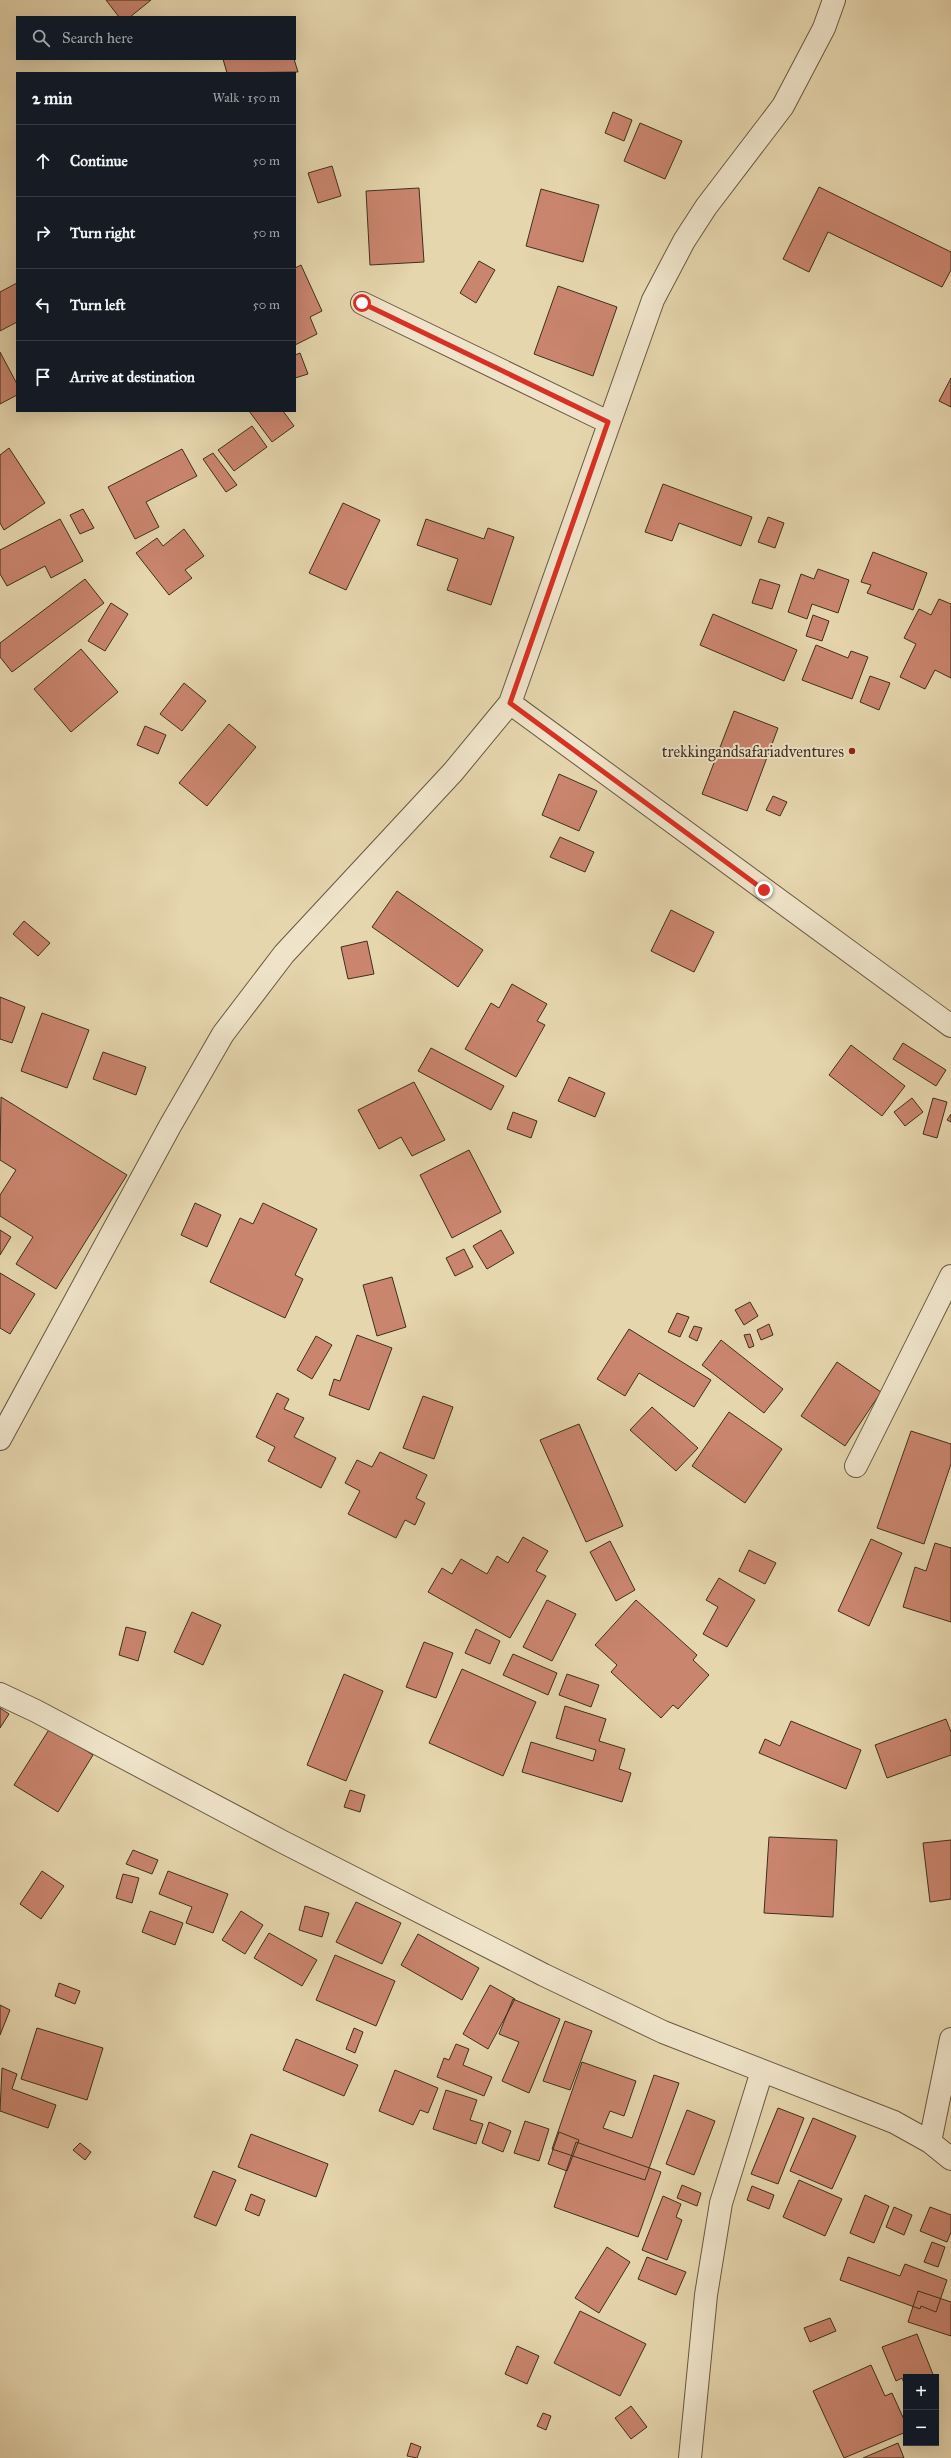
<!DOCTYPE html>
<meta charset="utf-8">
<style>
:root{--surface:#171b24;--page:#20242c;--text:#f1f3f6;--muted:#9ea1a6;--line:#363941}
body{margin:0;font-family:"IM FELL Great Primer",serif;background:var(--page);color:var(--text)}
.controls{position:absolute;right:12px;bottom:12px;display:grid;overflow:hidden;border-radius:0px;box-shadow:0 4px 16px #0002}
.controls button{width:36px;height:36px;display:grid;place-items:center;padding:0;border:0;border-bottom:1px solid var(--line);background:var(--surface);color:var(--text);font:20px sans-serif}
.stop{position:absolute;width:12px;height:12px;margin:-9px;border:3px solid #d93025;border-radius:50%;background:#fff}
.stop.end{background:#d93025;border-color:#fff;box-shadow:0 1px 4px #0008}
.list{margin:0;padding:0;list-style:none}
h2{display:flex;justify-content:space-between;align-items:center;height:52px;margin:0;padding:0 16px;font-size:17px}
h2 small{font-size:13px;font-weight:400;color:var(--muted)}
.list li{display:grid;grid-template-columns:26px 1fr auto;gap:12px;align-items:center;box-sizing:border-box;height:72px;padding:0 16px;border-top:1px solid var(--line)}
.list b{display:block;font-size:15px;white-space:nowrap}
.list em{font-size:13px;font-style:normal;color:var(--muted)}
.icon{flex:none;width:22px;height:22px;fill:none;stroke:currentColor;stroke-width:2;stroke-linecap:round;stroke-linejoin:round}
.map{position:relative;flex:none;width:951px;height:2458px;overflow:hidden}
.search{position:absolute;background:var(--surface);box-shadow:0 4px 16px #0002;left:16px;top:16px;width:280px;height:44px;display:flex;align-items:center;gap:10px;box-sizing:border-box;padding:0 14px;border-radius:0px;color:var(--muted);font-size:15px}
.panel{position:absolute;background:var(--surface);box-shadow:0 4px 16px #0002;left:16px;top:72px;width:280px;height:340px;border-radius:0px}
.map>svg:first-child{display:block}
</style>
<div class="map">
<svg width="951" height="2458" viewBox="0 0 951 2458">
<rect width="100%" height="100%" fill="#e6d6ae"/>
<filter id="stains"><feTurbulence type="fractalNoise" baseFrequency=".005" numOctaves="4"/><feColorMatrix values="0 0 0 0 .2 0 0 0 0 .09 0 0 0 0 .02 0 0 0 .5 -.17"/></filter>
<radialGradient id="worn" r=".72"><stop offset=".6" stop-color="#630" stop-opacity="0"/><stop offset="1" stop-color="#630" stop-opacity=".3"/></radialGradient>
<path fill="#ca856f" stroke="#3f2f1d" d="M 106,0 L 151,0 L 130,17 L 119,17 Z
M 223,59 L 294,59 L 298,72 L 227,73 Z
M 613,112 L 632,120 L 624,141 L 605,133 Z
M 640,123 L 682,141 L 665,179 L 624,161 Z
M 332,166 L 341,196 L 318,203 L 308,173 Z
M 819,187 L 951,252 L 951,270 L 942,287 L 828,232 L 809,272 L 783,259 Z
M 419,188 L 424,262 L 370,265 L 366,191 Z
M 541,189 L 599,205 L 583,262 L 526,246 Z
M 479,261 L 495,270 L 476,303 L 460,293 Z
M 301,265 L 322,311 L 310,317 L 317,334 L 295,345 L 295,268 Z
M 17,283 L 17,322 L 0,331 L 0,292 Z
M 558,286 L 617,307 L 593,376 L 534,354 Z
M 0,352 L 17,384 L 17,395 L 0,404 Z
M 300,353 L 308,374 L 295,378 L 295,355 Z
M 951,378 L 951,407 L 939,401 Z
M 249,411 L 283,411 L 294,426 L 272,442 Z
M 252,426 L 267,447 L 234,471 L 218,450 Z
M 9,448 L 45,503 L 4,530 L 0,523 L 0,455 Z
M 182,449 L 197,476 L 146,502 L 159,527 L 135,539 L 108,487 Z
M 213,453 L 237,485 L 226,492 L 203,459 Z
M 663,484 L 752,517 L 741,546 L 679,523 L 672,541 L 645,532 Z
M 343,503 L 380,520 L 346,590 L 309,573 Z
M 83,509 L 94,528 L 80,534 L 70,515 Z
M 768,517 L 784,523 L 775,548 L 758,542 Z
M 60,519 L 83,561 L 51,578 L 45,566 L 7,586 L 0,574 L 0,550 Z
M 426,519 L 484,539 L 488,528 L 514,537 L 491,605 L 447,590 L 458,559 L 417,545 Z
M 184,529 L 204,556 L 185,570 L 192,578 L 169,595 L 136,553 L 157,538 L 163,546 Z
M 873,552 L 927,573 L 913,610 L 867,593 L 871,585 L 861,582 Z
M 818,569 L 849,580 L 838,613 L 812,604 L 807,619 L 788,612 L 801,574 L 814,579 Z
M 85,579 L 104,603 L 12,672 L 0,657 L 0,643 Z
M 760,579 L 780,585 L 772,609 L 752,603 Z
M 939,599 L 951,604 L 951,678 L 935,670 L 925,689 L 900,677 L 916,644 L 904,638 L 919,609 L 931,615 Z
M 111,603 L 128,614 L 105,651 L 88,641 Z
M 713,614 L 797,650 L 784,681 L 700,645 Z
M 813,615 L 829,621 L 822,641 L 806,636 Z
M 816,645 L 848,658 L 851,651 L 868,657 L 852,699 L 802,680 Z
M 81,649 L 118,692 L 71,732 L 34,689 Z
M 870,676 L 890,683 L 879,710 L 860,702 Z
M 184,683 L 206,701 L 182,731 L 160,714 Z
M 734,711 L 778,728 L 747,811 L 702,794 Z
M 229,724 L 256,747 L 207,806 L 179,783 Z
M 145,726 L 166,735 L 158,754 L 137,745 Z
M 559,774 L 597,791 L 579,831 L 542,815 Z
M 773,796 L 787,802 L 780,816 L 766,810 Z
M 560,837 L 594,852 L 585,872 L 550,857 Z
M 397,891 L 483,950 L 458,987 L 372,927 Z
M 671,910 L 714,932 L 694,972 L 651,951 Z
M 24,921 L 50,943 L 38,956 L 13,934 Z
M 367,941 L 374,974 L 348,979 L 341,947 Z
M 512,984 L 547,1004 L 537,1021 L 545,1025 L 516,1077 L 465,1049 L 491,1003 L 499,1008 Z
M 0,997 L 25,1007 L 12,1043 L 0,1039 Z
M 42,1013 L 89,1030 L 67,1088 L 21,1071 Z
M 903,1043 L 946,1070 L 936,1086 L 893,1059 Z
M 851,1045 L 905,1086 L 882,1116 L 829,1075 Z
M 431,1048 L 504,1086 L 491,1110 L 418,1071 Z
M 103,1052 L 146,1067 L 136,1095 L 93,1079 Z
M 569,1077 L 605,1093 L 595,1117 L 558,1101 Z
M 414,1082 L 445,1140 L 412,1156 L 401,1137 L 379,1149 L 358,1110 Z
M 1,1097 L 127,1175 L 56,1289 L 16,1264 L 33,1237 L 0,1216 L 0,1195 L 16,1170 L 0,1160 Z
M 912,1098 L 923,1112 L 905,1126 L 894,1112 Z
M 933,1098 L 947,1102 L 937,1138 L 923,1134 Z
M 513,1112 L 537,1121 L 531,1138 L 507,1129 Z
M 951,1114 L 951,1122 L 947,1120 Z
M 469,1150 L 501,1212 L 452,1238 L 420,1175 Z
M 195,1203 L 221,1215 L 207,1247 L 181,1235 Z
M 263,1203 L 317,1229 L 295,1275 L 303,1279 L 285,1318 L 210,1282 L 240,1218 L 253,1224 Z
M 0,1230 L 11,1237 L 0,1255 Z
M 501,1230 L 514,1253 L 487,1269 L 473,1246 Z
M 464,1249 L 473,1267 L 455,1276 L 446,1258 Z
M 0,1273 L 35,1294 L 10,1334 L 0,1328 Z
M 392,1277 L 406,1327 L 377,1336 L 363,1285 Z
M 750,1302 L 758,1316 L 744,1325 L 735,1310 Z
M 677,1313 L 689,1317 L 680,1337 L 668,1332 Z
M 769,1324 L 773,1335 L 761,1340 L 757,1330 Z
M 694,1326 L 702,1328 L 697,1341 L 689,1337 Z
M 629,1329 L 711,1380 L 694,1407 L 639,1373 L 625,1396 L 597,1379 Z
M 750,1334 L 754,1346 L 749,1348 L 744,1335 Z
M 357,1335 L 392,1348 L 369,1410 L 329,1395 L 334,1379 L 340,1381 Z
M 316,1336 L 332,1345 L 312,1379 L 297,1370 Z
M 721,1340 L 783,1389 L 764,1413 L 702,1365 Z
M 837,1362 L 881,1392 L 845,1446 L 801,1416 Z
M 277,1393 L 289,1399 L 284,1409 L 304,1418 L 294,1437 L 336,1458 L 321,1488 L 268,1461 L 275,1447 L 256,1437 Z
M 423,1396 L 453,1407 L 434,1459 L 403,1448 Z
M 652,1407 L 698,1448 L 676,1471 L 630,1430 Z
M 729,1412 L 782,1449 L 745,1503 L 692,1466 Z
M 579,1424 L 623,1526 L 586,1542 L 540,1440 Z
M 911,1431 L 951,1444 L 951,1464 L 924,1544 L 877,1528 Z
M 380,1452 L 427,1475 L 416,1498 L 425,1503 L 415,1525 L 405,1520 L 396,1538 L 348,1514 L 360,1491 L 345,1483 L 357,1460 L 372,1467 Z
M 523,1537 L 548,1551 L 536,1571 L 546,1576 L 510,1638 L 428,1592 L 442,1568 L 452,1574 L 461,1559 L 487,1574 L 497,1556 L 508,1563 Z
M 871,1539 L 902,1553 L 869,1626 L 838,1611 Z
M 610,1541 L 635,1590 L 616,1601 L 590,1552 Z
M 935,1543 L 951,1548 L 951,1622 L 903,1607 L 915,1567 L 926,1571 Z
M 749,1550 L 776,1563 L 765,1584 L 739,1571 Z
M 719,1578 L 755,1600 L 727,1647 L 703,1634 L 718,1607 L 706,1600 Z
M 547,1600 L 576,1614 L 552,1661 L 523,1647 Z
M 636,1600 L 697,1655 L 693,1660 L 709,1675 L 678,1709 L 673,1705 L 661,1718 L 611,1672 L 617,1665 L 595,1645 Z
M 192,1612 L 221,1625 L 203,1665 L 174,1652 Z
M 126,1627 L 146,1632 L 138,1661 L 119,1655 Z
M 476,1629 L 500,1641 L 490,1664 L 465,1653 Z
M 424,1642 L 453,1653 L 436,1698 L 406,1687 Z
M 513,1654 L 557,1673 L 548,1695 L 503,1675 Z
M 462,1669 L 536,1702 L 503,1776 L 429,1743 Z
M 344,1674 L 383,1691 L 346,1781 L 307,1765 Z
M 567,1674 L 599,1685 L 591,1707 L 559,1695 Z
M 565,1706 L 606,1719 L 599,1741 L 625,1749 L 619,1769 L 631,1773 L 622,1802 L 522,1772 L 531,1742 L 593,1761 L 596,1750 L 556,1738 Z
M 0,1708 L 9,1714 L 0,1728 Z
M 946,1719 L 951,1732 L 951,1755 L 887,1778 L 875,1745 Z
M 791,1721 L 861,1750 L 846,1789 L 759,1753 L 765,1739 L 780,1746 Z
M 50,1728 L 93,1755 L 58,1812 L 14,1785 Z
M 350,1790 L 365,1795 L 360,1812 L 344,1807 Z
M 769,1837 L 837,1840 L 833,1917 L 764,1913 Z
M 951,1840 L 951,1899 L 930,1902 L 923,1843 Z
M 133,1850 L 158,1860 L 152,1874 L 126,1864 Z
M 42,1871 L 64,1886 L 41,1919 L 20,1904 Z
M 168,1871 L 228,1894 L 213,1933 L 186,1923 L 192,1907 L 159,1894 Z
M 123,1874 L 139,1878 L 132,1903 L 116,1898 Z
M 356,1902 L 401,1923 L 382,1964 L 336,1942 Z
M 305,1906 L 329,1913 L 322,1937 L 299,1930 Z
M 150,1911 L 183,1923 L 175,1945 L 142,1932 Z
M 241,1911 L 263,1925 L 245,1954 L 222,1940 Z
M 269,1933 L 317,1960 L 302,1986 L 254,1958 Z
M 418,1934 L 479,1968 L 462,2000 L 401,1965 Z
M 335,1955 L 395,1981 L 376,2026 L 316,2000 Z
M 59,1983 L 80,1991 L 75,2004 L 55,1996 Z
M 490,1985 L 515,1999 L 488,2049 L 463,2034 Z
M 513,1999 L 560,2019 L 529,2093 L 502,2081 L 519,2042 L 499,2034 Z
M 0,2005 L 10,2010 L 0,2035 Z
M 565,2021 L 592,2031 L 570,2090 L 543,2081 Z
M 37,2028 L 103,2048 L 87,2100 L 21,2079 Z
M 354,2028 L 363,2032 L 355,2053 L 346,2049 Z
M 296,2039 L 358,2065 L 344,2096 L 283,2070 Z
M 456,2044 L 469,2049 L 463,2065 L 492,2077 L 484,2096 L 437,2077 L 444,2058 L 449,2060 Z
M 582,2062 L 636,2081 L 624,2116 L 610,2111 L 603,2128 L 632,2138 L 654,2075 L 679,2083 L 645,2180 L 552,2149 Z
M 2,2068 L 17,2074 L 12,2089 L 56,2105 L 48,2128 L 0,2111 Z
M 395,2070 L 438,2088 L 428,2113 L 420,2110 L 413,2125 L 379,2111 Z
M 446,2090 L 477,2100 L 470,2120 L 483,2124 L 476,2144 L 433,2129 Z
M 778,2108 L 804,2118 L 778,2184 L 751,2174 Z
M 687,2110 L 715,2121 L 694,2175 L 666,2164 Z
M 813,2118 L 856,2136 L 832,2189 L 790,2171 Z
M 525,2121 L 549,2129 L 539,2161 L 514,2153 Z
M 489,2122 L 511,2131 L 503,2152 L 482,2143 Z
M 559,2132 L 579,2140 L 567,2171 L 548,2164 Z
M 251,2134 L 328,2164 L 316,2197 L 238,2167 Z
M 576,2142 L 661,2172 L 638,2237 L 554,2207 Z
M 80,2143 L 91,2152 L 85,2160 L 73,2150 Z
M 213,2171 L 236,2180 L 216,2226 L 194,2217 Z
M 799,2180 L 842,2199 L 825,2236 L 783,2217 Z
M 682,2185 L 701,2193 L 697,2206 L 677,2198 Z
M 752,2186 L 774,2195 L 769,2209 L 747,2200 Z
M 251,2194 L 265,2200 L 259,2216 L 245,2210 Z
M 865,2195 L 889,2206 L 874,2243 L 850,2233 Z
M 663,2196 L 681,2204 L 676,2217 L 682,2220 L 667,2260 L 642,2250 Z
M 894,2207 L 912,2215 L 904,2235 L 886,2227 Z
M 930,2207 L 951,2215 L 951,2232 L 947,2242 L 920,2231 Z
M 932,2242 L 945,2247 L 938,2267 L 924,2262 Z
M 607,2247 L 630,2262 L 599,2313 L 575,2298 Z
M 647,2257 L 686,2272 L 676,2295 L 638,2279 Z
M 848,2257 L 900,2276 L 905,2264 L 947,2280 L 936,2312 L 921,2306 L 920,2309 L 840,2280 Z
M 918,2291 L 951,2302 L 951,2336 L 908,2322 Z
M 580,2311 L 646,2344 L 620,2396 L 554,2363 Z
M 830,2318 L 836,2331 L 810,2342 L 804,2328 Z
M 917,2334 L 934,2377 L 906,2377 L 906,2388 L 902,2378 L 896,2381 L 882,2347 Z
M 517,2346 L 539,2356 L 527,2384 L 505,2374 Z
M 871,2365 L 885,2396 L 892,2393 L 906,2424 L 906,2432 L 844,2458 L 813,2391 Z
M 631,2406 L 647,2427 L 631,2439 L 615,2418 Z
M 543,2413 L 551,2416 L 546,2430 L 537,2426 Z
M 411,2443 L 421,2447 L 417,2458 L 407,2456 Z
M 898,2443 L 904,2458 L 863,2458 Z"/>
<g fill="none" stroke-linecap="round" stroke-linejoin="round">
<defs>
<path id="minor" d="M 362,303 L 608,422
M 510,703 L 951,1026
M 0,1439 L 170,1126 L 223,1034 L 284,954 L 453,772 L 510,703 L 653,300 L 684,241 L 706,207 L 783,106 L 824,28 L 834,0
M 856,1466 L 951,1276
M 0,1694 L 36,1711 L 283,1842 L 544,1975 L 663,2032 L 894,2122 L 930,2142 L 951,2159
M 930,2142 L 951,2039
M 690,2458 L 706,2295 L 721,2203 L 762,2071"/>
</defs>
<use href="#minor" stroke="#695941" stroke-width="24"/>
<use href="#minor" stroke="#efe4ca" stroke-width="22"/>
</g>
<g fill="none" stroke-linecap="round" stroke-linejoin="round">
<path stroke="#d93025" stroke-width="5" d="M 362,303 L 608,422 L 510,703 L 764,890"/>
</g>
<circle fill="#8f2418" stroke="#efe4ca" stroke-width="1.5" cx="852" cy="751" r="4"/>
<g text-anchor="middle" stroke-width="4" stroke-linejoin="round" paint-order="stroke">
<g font-size="16" fill="#3f2f1d" stroke="#efe4ca" text-anchor="end">
<text x="844" y="757">trekkingandsafariadventures</text>
</g>
</g>
<rect width="100%" height="100%" filter="url(#stains)"/>
<rect width="100%" height="100%" fill="url(#worn)"/>
</svg>
<div class="controls">
<button>+</button>
<button>−</button>
</div>
<div class="stop" style="left:362px;top:303px"></div>
<div class="stop end" style="left:764px;top:890px"></div>
<div class="search"><svg class="icon" aria-label="search" viewBox="0 0 24 24"><circle cx="10" cy="10" r="6"/><path d="M15 15l6 6"/></svg>Search here</div>
<section class="panel">
<h2>2 min<small>Walk · 150 m</small></h2>
<ul class="list">
<li><svg class="icon" aria-label="ahead" viewBox="0 0 24 24"><path d="M12 20V5M6 11l6-6 6 6"/></svg><div><b>Continue</b></div><em>50 m</em></li>
<li><svg class="icon" aria-label="right" viewBox="0 0 24 24"><path d="M7 20v-9h11M14 6l5 5-5 5"/></svg><div><b>Turn right</b></div><em>50 m</em></li>
<li><svg class="icon" aria-label="left" viewBox="0 0 24 24"><path d="M17 20v-9H6M10 6l-5 5 5 5"/></svg><div><b>Turn left</b></div><em>50 m</em></li>
<li><svg class="icon" aria-label="arrive" viewBox="0 0 24 24"><path d="M6 21V4h12l-3 4 3 4H6"/></svg><div><b>Arrive at destination</b></div></li>
</ul>
</section>
</div>
